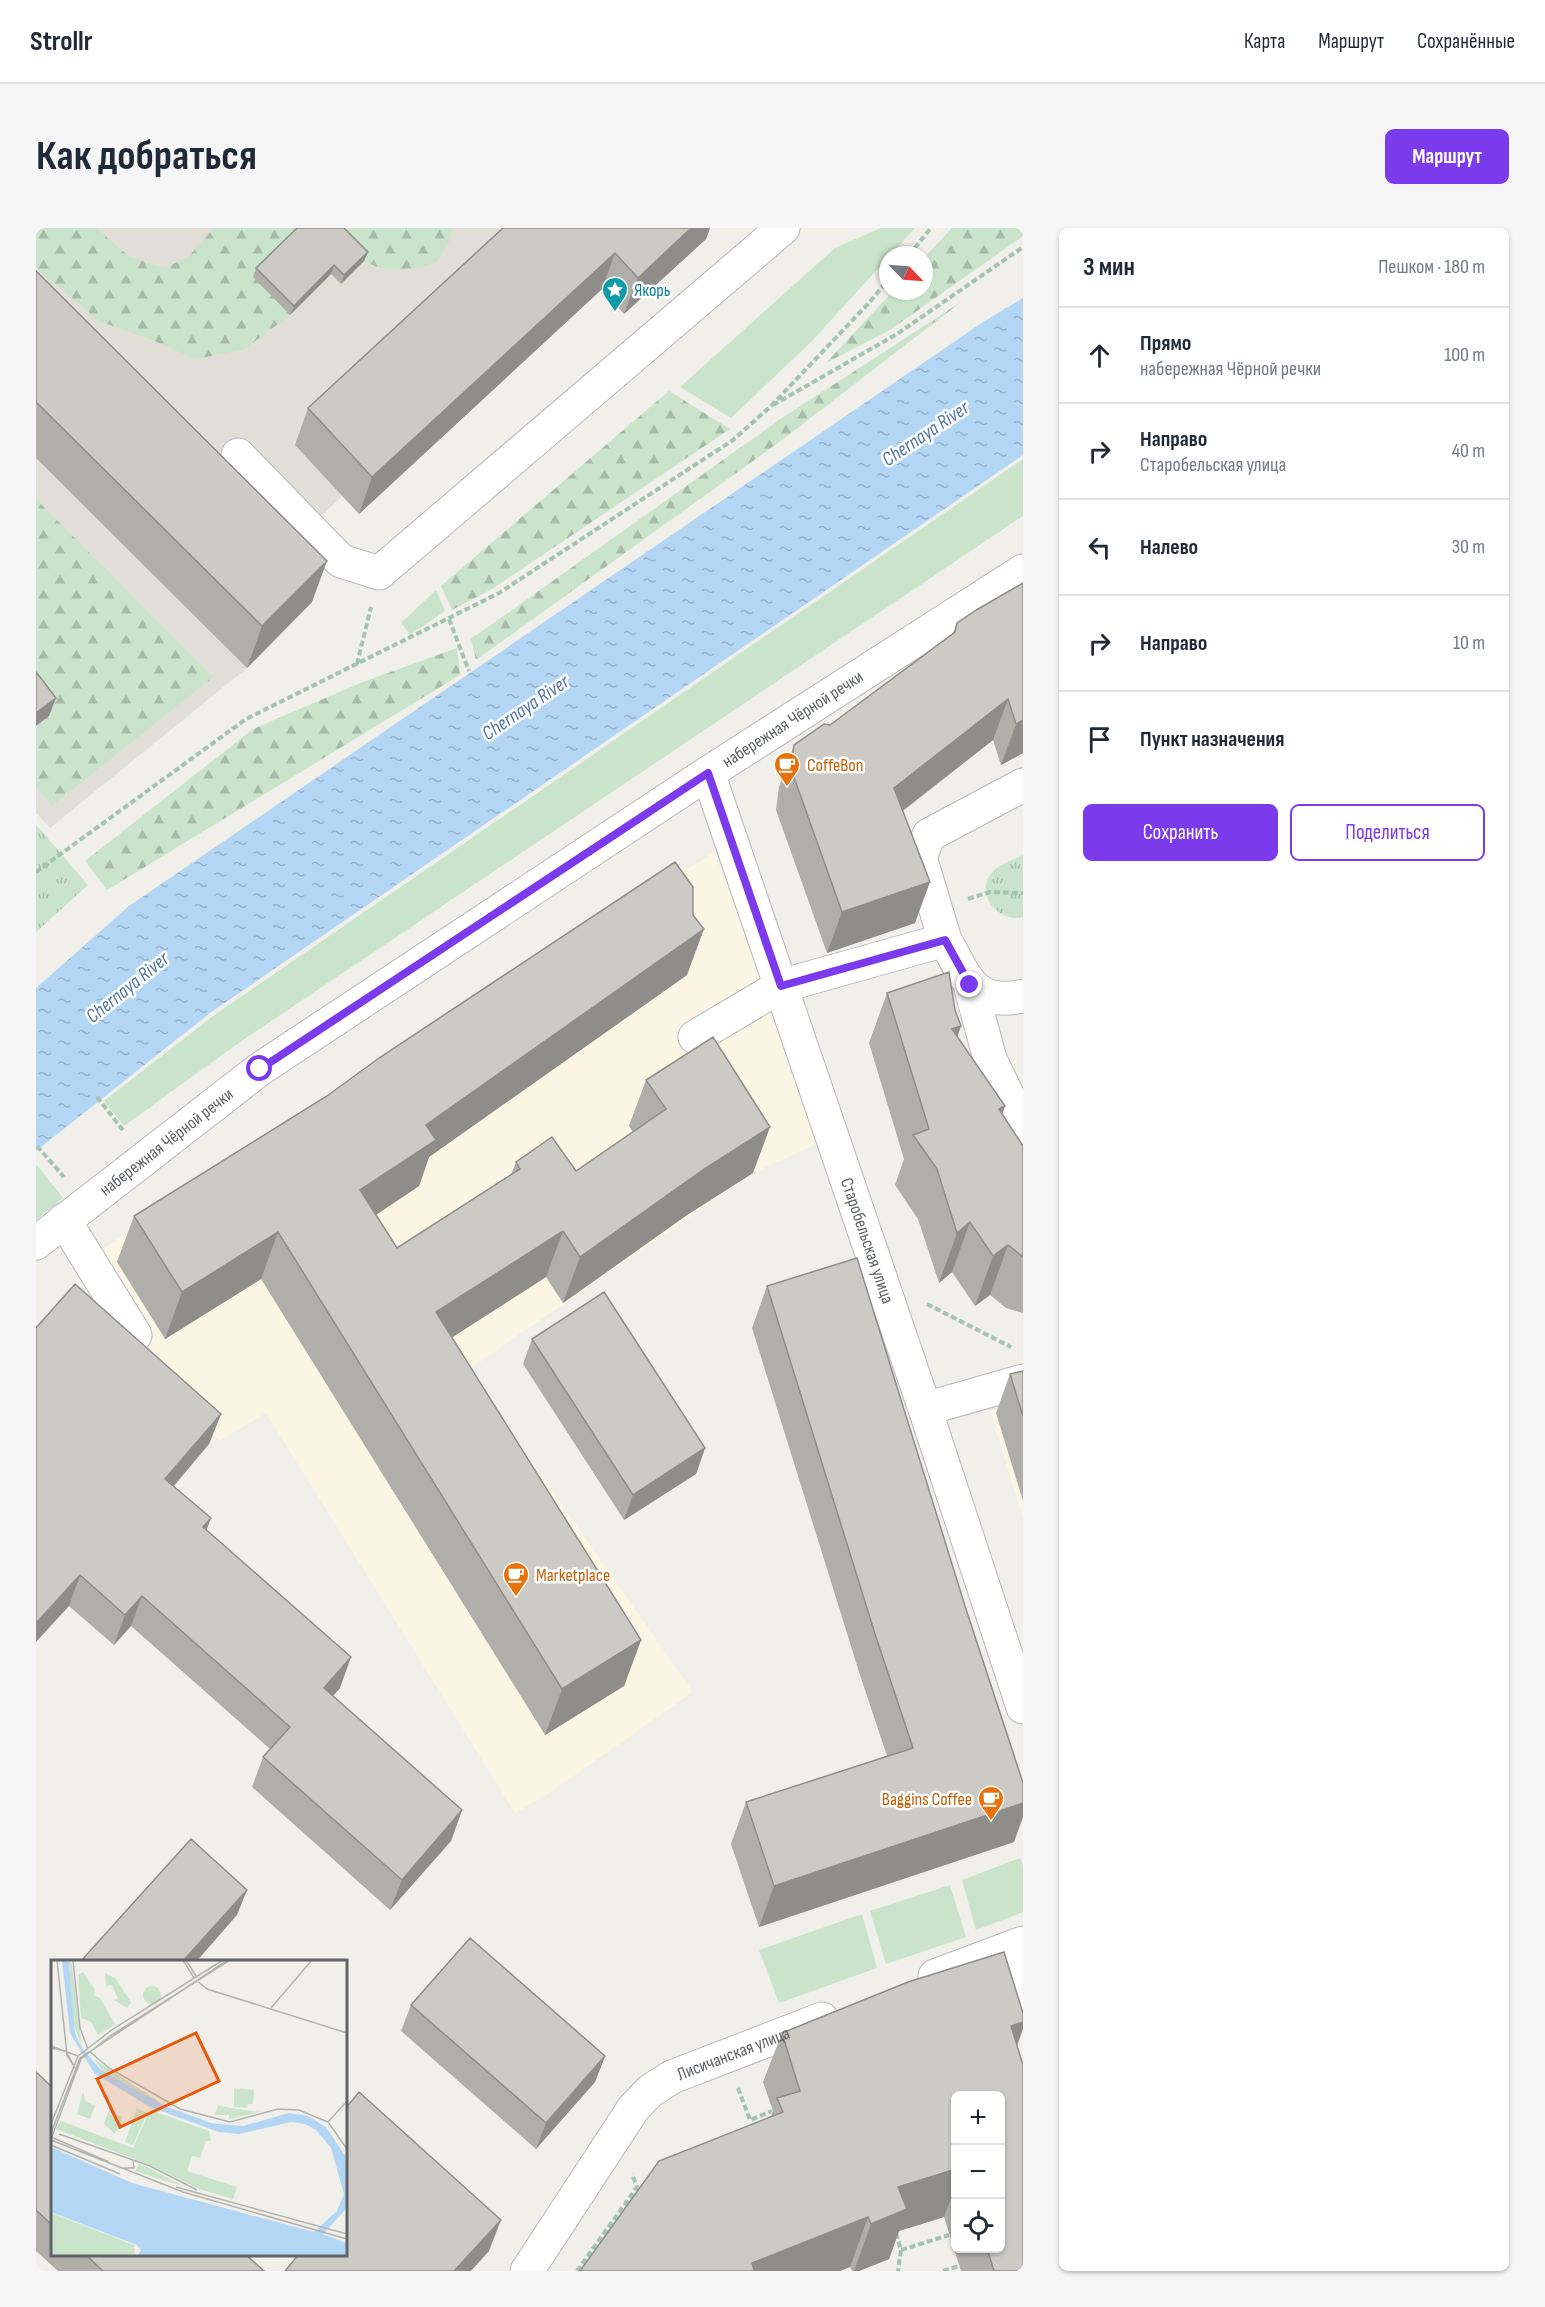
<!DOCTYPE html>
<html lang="ru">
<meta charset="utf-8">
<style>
:root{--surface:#fff;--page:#f6f6f7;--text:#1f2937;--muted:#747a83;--line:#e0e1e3;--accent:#7c3aed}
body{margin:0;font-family:"Sofia Sans Condensed",sans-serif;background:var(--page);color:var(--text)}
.controls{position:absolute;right:18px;bottom:18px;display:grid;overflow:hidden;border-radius:9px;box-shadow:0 2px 4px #0004}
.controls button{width:54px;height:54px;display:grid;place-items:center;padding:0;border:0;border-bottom:2px solid var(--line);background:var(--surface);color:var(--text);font:30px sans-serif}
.compass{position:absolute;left:843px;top:18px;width:54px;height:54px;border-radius:50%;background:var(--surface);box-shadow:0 2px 4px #0004;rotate:115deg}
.stop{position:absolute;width:18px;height:18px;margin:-14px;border:4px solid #7c3aed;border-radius:50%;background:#fff}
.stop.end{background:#7c3aed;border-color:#fff;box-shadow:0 2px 6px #0008}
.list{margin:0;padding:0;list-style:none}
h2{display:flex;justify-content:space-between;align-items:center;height:78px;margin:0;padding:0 24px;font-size:26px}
h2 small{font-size:20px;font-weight:400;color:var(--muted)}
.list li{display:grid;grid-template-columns:39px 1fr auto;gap:18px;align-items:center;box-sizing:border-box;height:96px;padding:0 24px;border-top:2px solid var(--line)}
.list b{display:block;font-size:22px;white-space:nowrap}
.list p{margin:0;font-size:20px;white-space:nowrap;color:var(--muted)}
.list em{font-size:20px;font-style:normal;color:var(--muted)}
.actions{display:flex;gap:12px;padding:18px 24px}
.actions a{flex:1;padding:14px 0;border:2px solid var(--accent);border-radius:9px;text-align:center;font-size:21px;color:var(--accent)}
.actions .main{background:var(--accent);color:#fff}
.icon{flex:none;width:33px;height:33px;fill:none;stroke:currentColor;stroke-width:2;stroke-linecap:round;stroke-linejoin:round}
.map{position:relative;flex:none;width:987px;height:2043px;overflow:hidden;border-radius:9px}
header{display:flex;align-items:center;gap:36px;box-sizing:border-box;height:84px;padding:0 30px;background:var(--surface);border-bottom:2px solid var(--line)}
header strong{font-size:28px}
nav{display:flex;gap:33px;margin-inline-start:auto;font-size:21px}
.intro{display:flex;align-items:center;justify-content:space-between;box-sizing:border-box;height:144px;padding:0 36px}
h1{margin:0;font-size:42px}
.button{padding:15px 27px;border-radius:9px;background:var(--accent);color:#fff;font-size:21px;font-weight:700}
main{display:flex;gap:36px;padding:0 36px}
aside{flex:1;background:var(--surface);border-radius:9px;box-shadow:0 2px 4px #0004}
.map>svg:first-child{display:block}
</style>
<header>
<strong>Strollr</strong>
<nav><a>Карта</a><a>Маршрут</a><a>Сохранённые</a></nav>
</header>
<div class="intro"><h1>Как добраться</h1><a class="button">Маршрут</a></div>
<main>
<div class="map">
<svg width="987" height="2043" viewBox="0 0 987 2043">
<defs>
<pattern id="forest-firs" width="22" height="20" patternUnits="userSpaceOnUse" patternTransform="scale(1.5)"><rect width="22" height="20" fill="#c9e4ca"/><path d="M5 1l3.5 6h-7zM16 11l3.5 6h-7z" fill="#a7bca8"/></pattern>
<pattern id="park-tufts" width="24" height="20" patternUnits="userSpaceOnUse" patternTransform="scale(1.5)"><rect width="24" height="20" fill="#c9e4ca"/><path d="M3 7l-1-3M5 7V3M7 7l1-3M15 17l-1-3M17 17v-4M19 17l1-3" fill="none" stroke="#a7bca8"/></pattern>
<pattern id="water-ripples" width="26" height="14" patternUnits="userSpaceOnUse" patternTransform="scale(1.5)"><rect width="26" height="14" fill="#b4d6f5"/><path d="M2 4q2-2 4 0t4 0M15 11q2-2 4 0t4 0" fill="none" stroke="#96b1ca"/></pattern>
</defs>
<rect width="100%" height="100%" fill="#f0efe9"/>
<path fill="#faf6e3" d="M 678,624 L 789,912 L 717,945 L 432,1142 L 657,1464 L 512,1566 L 479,1585 L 230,1185 L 183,1213 L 48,1033 Z
M 987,1174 L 987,1290 L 954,1183 Z"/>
<path fill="#e0ded7" d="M 0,0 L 660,0 L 670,11 L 588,86 L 565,62 L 323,286 L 306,268 L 237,335 L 276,374 L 211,440 L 14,600 L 0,585 Z"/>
<path fill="#c9e4ca" d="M 845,0 L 879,0 L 776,113 L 695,190 L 644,159 L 799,20 Z
M 987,231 L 987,288 L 204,814 L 88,898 L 68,873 L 177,788 Z
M 400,362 L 409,383 L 374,407 L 365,395 Z
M 0,936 L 27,970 L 0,992 Z
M 984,1630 L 987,1638 L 987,1684 L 940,1702 L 926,1652 Z
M 914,1657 L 930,1709 L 850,1736 L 834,1683 Z
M 826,1686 L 841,1740 L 743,1775 L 723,1722 Z"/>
<path fill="url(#forest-firs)" d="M 0,0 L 60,0 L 94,29 L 129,40 L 153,28 L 178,0 L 267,0 L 254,87 L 209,121 L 160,131 L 121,114 L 63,93 L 0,40 Z
M 296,0 L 416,0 L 413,14 L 401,34 C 379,42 346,47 327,31 C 316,22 306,10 296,0 Z
M 916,0 L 987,0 L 987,8 L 854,102 L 790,135 L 857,63 L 888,63 L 888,30 Z
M 925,74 L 746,212 L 440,432 L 435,411 L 746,190 Z
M 633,163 L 694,201 L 456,361 L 416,382 L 405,358 Z
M 0,271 L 177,449 L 16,578 L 0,559 Z
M 421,420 L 424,447 L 71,662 L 49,633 L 217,501 L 327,454 Z"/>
<path fill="url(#park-tufts)" d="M 0,597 L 52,657 L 0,704 Z
M 987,627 L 987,689 C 965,695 939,669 954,647 C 960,637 977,632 987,627 Z"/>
<path fill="url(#water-ripples)" d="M 987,70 L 987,227 L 174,785 L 0,923 L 0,760 L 93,678 L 947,94 Z"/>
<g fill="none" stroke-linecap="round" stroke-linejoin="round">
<defs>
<g id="minor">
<path d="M 202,227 L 305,333 L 343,345 L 747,0"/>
<path id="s1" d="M 672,545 L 889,1181 L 987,1479"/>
<path d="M 909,712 C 930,749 937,779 987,768"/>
<path d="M 934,757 L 954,831 L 987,900"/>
<path d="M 659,809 L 745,758 L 909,712 L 884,629 L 893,607 L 987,557"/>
<path d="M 28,992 L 99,1107"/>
<path id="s2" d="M 0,1015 L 224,841 L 672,545 L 987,343"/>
<path d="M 889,1181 L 987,1153"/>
<path d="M 969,1722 L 987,1780"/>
<path d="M 899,1748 L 987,1715"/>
<path id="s3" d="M 491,2043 L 597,1881 L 614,1863 L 636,1849 L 786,1791"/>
</g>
</defs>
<use href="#minor" stroke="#b6b8bb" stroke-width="35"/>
<path stroke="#a3c4ae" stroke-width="4" stroke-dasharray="6 3" stroke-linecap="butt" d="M 873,27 L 895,0
M 737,177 L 861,106 L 987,19
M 413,391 L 433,443
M 321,436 L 335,379
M 0,644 L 210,491 L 463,365 L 697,212 L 734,179 L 832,76 L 852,52
M 932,671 L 954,664 L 987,665
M 61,869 L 87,902
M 1,918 L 28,949
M 891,1076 L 975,1119
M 702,1860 L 714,1892 L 736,1883
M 860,2005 L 865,2022 L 862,2043
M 865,2022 L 913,2007
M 541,2043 L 601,1959 L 596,1946
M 907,2043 L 923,2038"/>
<use href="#minor" stroke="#fff" stroke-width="33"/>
</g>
<path fill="#afaea9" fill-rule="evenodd" d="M 467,0 L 674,0 L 670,11 L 588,86 L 566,61 L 323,286 L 259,217 L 272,180 Z
M 332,24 L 328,33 L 305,56 L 295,46 L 254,87 L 217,49 L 220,40 Z
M 0,43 L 276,374 L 211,440 L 0,230 Z
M 987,355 L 987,525 L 965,537 L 957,512 L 867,583 L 879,695 L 791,725 L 740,582 L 743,559 L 758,517 L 794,497 L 917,405 L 921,395 Z
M 651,747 L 393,929 L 383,958 L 340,987 L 361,1020 L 475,947 L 480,934 L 540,943 L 597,904 L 593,898 L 610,852 L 717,945 L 651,987 L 527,1075 L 510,1049 L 416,1109 L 605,1412 L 588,1458 L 509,1507 L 225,1051 L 129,1111 L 81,1034 L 98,988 Z
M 851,765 L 925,798 L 921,809 L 969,878 L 966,886 L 987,918 L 987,1085 L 970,1080 L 954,1067 L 939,1078 L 916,1044 L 903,1055 L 882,991 L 859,957 L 868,931 L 833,815 Z
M 731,1058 L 978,1614 L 723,1699 L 695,1616 L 710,1574 L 851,1528 L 824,1447 L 716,1100 Z
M 0,1100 L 185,1186 L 173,1216 L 138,1258 L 171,1302 L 304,1460 L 297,1468 L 426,1582 L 415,1613 L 354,1682 L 216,1559 L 227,1529 L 234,1521 L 95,1398 L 78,1417 L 33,1378 Z
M 496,1111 L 669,1220 L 660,1246 L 588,1292 L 487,1136 Z
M 987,1143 L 987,1273 L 960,1185 L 974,1146 Z
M 375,1777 L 569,1828 L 559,1854 L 500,1921 L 365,1803 Z
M 746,1805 L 981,1818 L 987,2043 L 925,2043 L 908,1989 L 863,2003 L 853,2031 L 823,2043 L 816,2043 L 814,2039 L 804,2043 L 544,2043 L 735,1888 L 737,1883 L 727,1854 ZM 920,1868 L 964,2020 L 920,2020 Z
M 0,1844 L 16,1859 L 16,2026 L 209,2026 L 228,2043 L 22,2043 L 0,2023 Z"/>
<path fill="#8f8d8a" d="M 655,0 L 674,0 L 670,11 L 588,86 L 602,50 Z
M 332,24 L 328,33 L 305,56 L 308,47 Z
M 579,25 L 566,61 L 323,286 L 336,249 Z
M 298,37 L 295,46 L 254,87 L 258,78 Z
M 291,333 L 276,374 L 211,440 L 226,398 Z
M 20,470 L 13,488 L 0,498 L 0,485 Z
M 972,471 L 957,512 L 843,601 L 858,560 Z
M 987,492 L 987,525 L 965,537 L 980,496 Z
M 894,654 L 879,695 L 791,725 L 806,684 Z
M 668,701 L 651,747 L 393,929 L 383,958 L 308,1008 L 324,962 L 390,897 Z
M 925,798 L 907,848 L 916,801 Z
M 969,878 L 950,928 L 963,881 Z
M 734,899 L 717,945 L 651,987 L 527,1075 L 544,1029 L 668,941 Z
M 934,994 L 916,1044 L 903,1055 L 921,1005 Z
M 527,1003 L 510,1049 L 384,1130 L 400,1084 Z
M 242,1004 L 225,1051 L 129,1111 L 146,1064 Z
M 972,1017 L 954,1067 L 939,1078 L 957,1028 Z
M 185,1186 L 173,1216 L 118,1281 L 129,1251 Z
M 669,1220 L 660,1246 L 588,1292 L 597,1267 Z
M 175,1290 L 164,1320 L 167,1299 Z
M 44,1347 L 33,1378 L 0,1414 L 0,1395 Z
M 106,1368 L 95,1398 L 78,1417 L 89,1387 Z
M 605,1412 L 588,1458 L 509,1507 L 526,1461 Z
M 315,1429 L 304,1460 L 277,1490 L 288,1460 Z
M 987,1575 L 987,1589 L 978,1614 L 723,1699 L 738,1658 Z
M 426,1582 L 415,1613 L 354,1682 L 366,1652 Z
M 211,1662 L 201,1687 L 160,1734 L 146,1734 Z
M 987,1794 L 987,1801 L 972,1843 L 975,1798 Z
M 569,1828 L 559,1854 L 500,1921 L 510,1895 Z
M 920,1941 L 920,1957 L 908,1989 L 863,2003 L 853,2031 L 823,2043 L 818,2043 L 835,1996 L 862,1959 Z
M 832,1989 L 814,2039 L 804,2043 L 713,2043 L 716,2035 Z
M 465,1992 L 453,2023 L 435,2043 L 418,2043 Z"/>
<path fill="#cccac5" stroke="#8f8d8a" stroke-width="1.5" d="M 261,0 L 308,0 L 332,24 L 308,47 L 298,37 L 258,78 L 220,40 Z
M 467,0 L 655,0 L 602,50 L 579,25 L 336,249 L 272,180 Z
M 0,43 L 291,333 L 226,398 L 0,174 Z
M 987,355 L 987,492 L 980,496 L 972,471 L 858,560 L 894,654 L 806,684 L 755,541 L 758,517 L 788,496 L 794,497 L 919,404 L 921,395 L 942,381 Z
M 0,444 L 20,470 L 0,485 Z
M 639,634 L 657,659 L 657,687 L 668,701 L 390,897 L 400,912 L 324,962 L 361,1020 L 484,941 L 480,934 L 516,909 L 540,943 L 630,881 L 610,852 L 677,809 L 734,899 L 668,941 L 544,1029 L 527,1003 L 400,1084 L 605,1412 L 526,1461 L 242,1004 L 146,1064 L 98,988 L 291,868 L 343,830 Z
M 913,744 L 919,782 L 925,798 L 916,801 L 969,878 L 963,881 L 987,918 L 987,1029 L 972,1017 L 957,1028 L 934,994 L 921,1005 L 901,941 L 877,907 L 893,901 L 851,765 Z
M 821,1030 L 929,1378 L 987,1555 L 987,1575 L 738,1658 L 710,1574 L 877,1520 L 839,1406 L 731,1058 Z
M 39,1056 L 185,1186 L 129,1251 L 175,1290 L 167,1299 L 315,1429 L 288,1460 L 426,1582 L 366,1652 L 227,1529 L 254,1499 L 106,1368 L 89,1387 L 44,1347 L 0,1395 L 0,1100 Z
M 568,1064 L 669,1220 L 597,1267 L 496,1111 Z
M 987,1143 L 987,1188 L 974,1146 Z
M 155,1611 L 211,1662 L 146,1734 L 44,1734 Z
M 434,1710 L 569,1828 L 510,1895 L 375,1777 Z
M 968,1724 L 987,1785 L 987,1794 L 975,1798 L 987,1837 L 987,2043 L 958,2043 L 951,2020 L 964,2020 L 964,1868 L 920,1868 L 920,1941 L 862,1959 L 871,1981 L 835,1996 L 832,1989 L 716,2035 L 718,2042 L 715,2043 L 544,2043 L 623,1933 L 747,1884 L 741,1870 L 764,1863 L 746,1805 L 872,1754 Z
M 0,1844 L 16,1859 L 16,1997 L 0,1982 Z
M 323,1864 L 465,1992 L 418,2043 L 249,2043 L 263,2026 L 309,2026 L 309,1881 Z
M 49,2026 L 209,2026 L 228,2043 L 67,2043 Z"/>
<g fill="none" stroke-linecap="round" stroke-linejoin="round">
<path stroke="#7c3aed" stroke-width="8" d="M 224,841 L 672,545 L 745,758 L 909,712 L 934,757"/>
</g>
<defs>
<symbol id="sight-pin" viewBox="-11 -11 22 30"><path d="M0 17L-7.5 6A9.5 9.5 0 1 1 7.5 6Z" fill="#0f9aa8" stroke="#fff"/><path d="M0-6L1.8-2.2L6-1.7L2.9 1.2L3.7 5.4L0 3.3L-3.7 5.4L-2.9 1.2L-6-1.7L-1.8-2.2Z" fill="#fff"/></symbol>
<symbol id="cafe-pin" viewBox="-11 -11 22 30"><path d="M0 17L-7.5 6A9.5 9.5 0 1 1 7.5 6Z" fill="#e8710a" stroke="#fff"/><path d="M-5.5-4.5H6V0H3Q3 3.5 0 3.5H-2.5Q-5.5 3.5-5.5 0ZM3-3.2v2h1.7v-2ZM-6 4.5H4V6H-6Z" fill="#fff"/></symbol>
</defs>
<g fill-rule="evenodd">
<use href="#sight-pin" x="564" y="47" width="30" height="40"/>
<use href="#cafe-pin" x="736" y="522" width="30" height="40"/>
<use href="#cafe-pin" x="465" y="1332" width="30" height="40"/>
<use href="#cafe-pin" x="940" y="1556" width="30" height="40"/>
</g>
<g text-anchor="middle" stroke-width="5" stroke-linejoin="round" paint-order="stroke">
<g font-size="18" fill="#0d838f" stroke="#fff" text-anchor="start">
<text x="598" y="68">Якорь</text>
</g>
<g font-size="18" fill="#606367" stroke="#fff">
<text dy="6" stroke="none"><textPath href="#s2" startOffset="921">набережная Чёрной речки</textPath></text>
<text dy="6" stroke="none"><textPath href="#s2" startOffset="165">набережная Чёрной речки</textPath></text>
<text dy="6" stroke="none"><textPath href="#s1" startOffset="494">Старобельская улица</textPath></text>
<text dy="6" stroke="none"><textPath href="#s3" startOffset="310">Лисичанская улица</textPath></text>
</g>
<g font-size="18" fill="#c56008" stroke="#fff" text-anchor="start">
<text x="771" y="543">CoffeBon</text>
<text x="500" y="1353">Marketplace</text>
<text x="936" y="1577" text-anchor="end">Baggins Coffee</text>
</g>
<g font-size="20" font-style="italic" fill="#5177a6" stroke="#fff">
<text transform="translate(889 205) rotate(-34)" y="7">Chernaya River</text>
<text transform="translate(489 479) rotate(-34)" y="7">Chernaya River</text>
<text transform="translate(91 759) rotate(-39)" y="7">Chernaya River</text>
</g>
</g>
<g transform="translate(15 1732)">
<rect width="296" height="296" fill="#f0efe9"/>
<path d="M 18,0 L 21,5 L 31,88 L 23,64 ZM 43,99 L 110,143 L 109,144 L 51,110 ZM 88,204 L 98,208 L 134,227 L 84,211 Z" fill="#c9e4ca"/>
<path d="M 54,13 L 64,18 L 80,42 L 76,48 L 63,40 L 67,39 L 61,25 L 55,26 ZM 32,132 L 35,141 L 44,146 L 39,159 L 26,154 ZM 59,147 L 62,154 L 71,156 L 70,168 L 63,173 L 53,164 ZM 86,148 L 96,153 L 82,185 L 74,182 Z" fill="#c9e4ca"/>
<path d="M 32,12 L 44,30 L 43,35 L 49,38 L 64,64 L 47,75 L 40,62 L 30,58 L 27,15 ZM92 35a9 9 0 1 1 18 0a9 9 0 1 1-18 0ZM 183,128 L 203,130 L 202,144 L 197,144 L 196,148 L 183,147 ZM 167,145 L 179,148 L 209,152 L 178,159 L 178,155 L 164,155 ZM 99,150 L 158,171 L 160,181 L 155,181 L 149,198 L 141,196 L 136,211 L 186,227 L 182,239 L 148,229 L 99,205 L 5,169 L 10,161 L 82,188 ZM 0,253 L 83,285 L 84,295 L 0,295 Z" fill="#c9e4ca"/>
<path d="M 11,0 L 18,2 L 24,73 L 31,88 L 50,110 L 114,146 L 160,163 L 192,166 L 238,153 L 257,156 L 275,167 L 295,197 L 295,249 L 272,274 L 295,283 L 295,295 L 87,295 L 90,290 L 86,285 L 0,252 L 0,187 L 81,223 L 263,272 L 286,251 L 293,234 L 280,188 L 265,170 L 254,164 L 240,162 L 188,174 L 168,172 L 99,147 L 43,113 L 19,73 Z" fill="#b4d6f5"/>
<path fill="none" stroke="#b2b3b1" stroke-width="1.5" d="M 6,0 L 16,95 L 22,105M 22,0 L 29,68 L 37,89M 132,0 L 143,18M 135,0 L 145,16M 145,20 L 156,29 L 296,73M 220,48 L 261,0M 0,86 L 27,96M 0,88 L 15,91 L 24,108M 39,92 L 58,108 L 129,149 L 179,162 L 227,149 L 248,150 L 277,162 L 296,189M 277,162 L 296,141M 0,164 L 27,96 L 62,69 L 172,0M 0,173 L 29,98 L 177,0M 8,174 L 99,206 L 146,230M 0,177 L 58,202M 0,179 L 30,99 L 59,76 L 179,0M 0,180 L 132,232 L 296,279M 0,185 L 69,214M 71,208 L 83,208 L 82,200M 125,227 L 296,274"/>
<path fill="#e8590c" fill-opacity="0.15" stroke="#e8590c" stroke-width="3" d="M 145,73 L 168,121 L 69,167 L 46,119 Z"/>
<rect width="296" height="296" fill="none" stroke="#606367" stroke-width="3"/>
</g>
</svg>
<div class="controls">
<button>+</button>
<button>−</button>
<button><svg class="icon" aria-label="locate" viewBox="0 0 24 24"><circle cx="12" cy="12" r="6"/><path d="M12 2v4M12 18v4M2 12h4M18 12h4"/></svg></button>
</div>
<svg class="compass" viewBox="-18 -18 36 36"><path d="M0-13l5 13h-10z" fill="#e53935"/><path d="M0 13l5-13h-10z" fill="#747a83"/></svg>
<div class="stop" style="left:224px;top:841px"></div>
<div class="stop end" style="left:934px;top:757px"></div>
</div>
<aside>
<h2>3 мин<small>Пешком · 180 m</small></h2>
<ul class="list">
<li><svg class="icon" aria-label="ahead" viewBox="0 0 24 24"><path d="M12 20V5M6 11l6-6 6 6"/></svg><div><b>Прямо</b><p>набережная Чёрной речки</p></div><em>100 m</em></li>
<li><svg class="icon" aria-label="right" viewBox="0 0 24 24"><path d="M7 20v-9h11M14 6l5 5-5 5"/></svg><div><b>Направо</b><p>Старобельская улица</p></div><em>40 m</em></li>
<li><svg class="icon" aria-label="left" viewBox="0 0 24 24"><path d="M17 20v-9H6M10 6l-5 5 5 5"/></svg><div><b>Налево</b></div><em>30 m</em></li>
<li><svg class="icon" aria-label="right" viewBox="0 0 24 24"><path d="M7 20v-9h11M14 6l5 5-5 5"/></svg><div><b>Направо</b></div><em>10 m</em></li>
<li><svg class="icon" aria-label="arrive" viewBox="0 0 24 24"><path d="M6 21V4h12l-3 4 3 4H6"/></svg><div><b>Пункт назначения</b></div></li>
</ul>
<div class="actions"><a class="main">Сохранить</a><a>Поделиться</a></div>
</aside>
</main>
